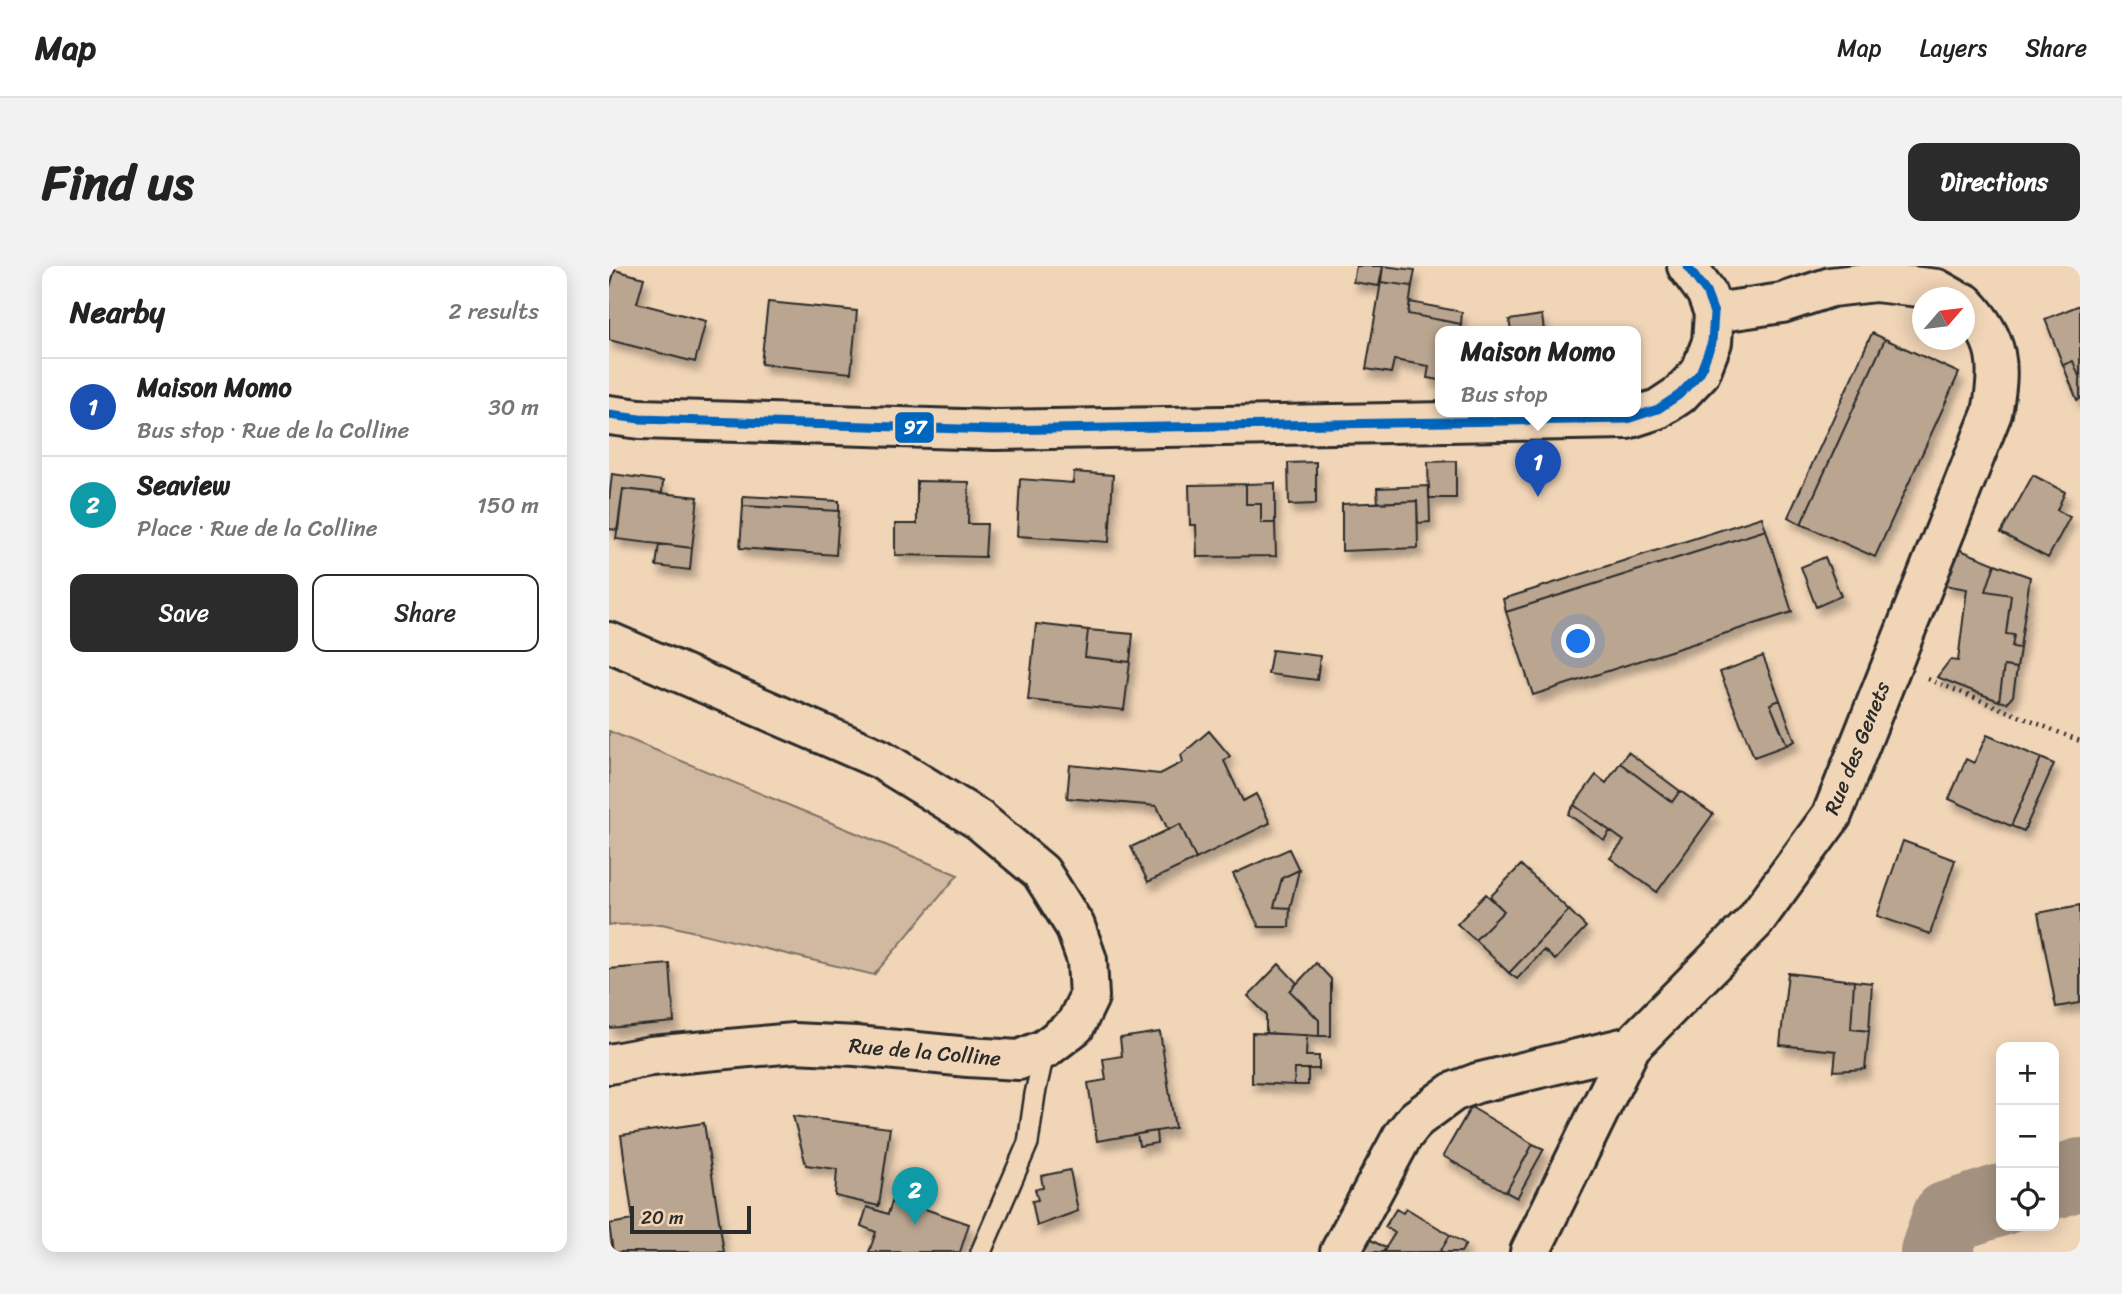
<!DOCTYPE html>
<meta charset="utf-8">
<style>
:root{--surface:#fff;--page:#f2f2f2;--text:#222;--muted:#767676;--line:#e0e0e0;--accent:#2b2b2b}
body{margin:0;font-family:Sriracha,sans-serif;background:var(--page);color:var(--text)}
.controls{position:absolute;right:21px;bottom:21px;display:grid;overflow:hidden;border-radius:14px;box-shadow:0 4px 18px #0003}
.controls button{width:63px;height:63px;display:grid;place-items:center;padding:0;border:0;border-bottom:2px solid var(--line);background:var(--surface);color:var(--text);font:35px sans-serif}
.compass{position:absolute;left:1303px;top:21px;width:63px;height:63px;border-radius:50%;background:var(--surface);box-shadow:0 4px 18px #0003;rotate:62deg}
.scale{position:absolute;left:21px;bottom:18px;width:121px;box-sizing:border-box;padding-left:7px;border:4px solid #2b2b2b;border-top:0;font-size:19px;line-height:24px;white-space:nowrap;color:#2b2b2b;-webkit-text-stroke:5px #f1d5b7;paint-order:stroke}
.you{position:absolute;left:970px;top:376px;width:24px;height:24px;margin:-18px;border:5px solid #fff;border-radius:50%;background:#1a73e8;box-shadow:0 0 0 10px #1a73e833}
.badge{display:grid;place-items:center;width:46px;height:46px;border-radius:50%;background:var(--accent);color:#fff;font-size:23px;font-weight:700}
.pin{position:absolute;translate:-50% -58px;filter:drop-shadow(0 2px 4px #0008)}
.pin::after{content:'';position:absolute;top:37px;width:24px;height:21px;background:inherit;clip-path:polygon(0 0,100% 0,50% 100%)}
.popup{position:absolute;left:826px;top:60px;width:206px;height:91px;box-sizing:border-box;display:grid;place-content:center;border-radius:14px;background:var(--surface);filter:drop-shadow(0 2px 5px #0005);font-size:23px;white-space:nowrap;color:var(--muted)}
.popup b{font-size:26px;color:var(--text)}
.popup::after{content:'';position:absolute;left:50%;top:100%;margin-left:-14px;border:14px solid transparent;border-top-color:var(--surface)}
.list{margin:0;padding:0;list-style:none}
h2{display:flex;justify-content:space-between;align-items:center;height:91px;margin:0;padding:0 28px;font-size:30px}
h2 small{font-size:23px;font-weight:400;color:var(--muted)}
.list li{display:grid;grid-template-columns:46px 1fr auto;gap:21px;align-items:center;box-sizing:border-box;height:98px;padding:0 28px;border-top:2px solid var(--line)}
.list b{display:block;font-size:26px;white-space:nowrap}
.list p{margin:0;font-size:23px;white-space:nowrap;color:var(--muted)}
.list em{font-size:23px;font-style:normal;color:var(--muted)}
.actions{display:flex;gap:14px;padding:21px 28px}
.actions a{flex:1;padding:16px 0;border:2px solid var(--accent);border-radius:14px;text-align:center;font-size:24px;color:var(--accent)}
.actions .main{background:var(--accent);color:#fff}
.icon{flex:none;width:38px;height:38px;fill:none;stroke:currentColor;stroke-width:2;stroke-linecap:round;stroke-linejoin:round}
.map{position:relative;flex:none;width:1471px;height:986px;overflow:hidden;border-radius:14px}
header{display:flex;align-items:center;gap:42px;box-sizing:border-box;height:98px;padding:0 35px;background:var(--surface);border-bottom:2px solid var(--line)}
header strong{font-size:33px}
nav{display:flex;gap:38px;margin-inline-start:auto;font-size:24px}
.intro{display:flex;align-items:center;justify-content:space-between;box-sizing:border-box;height:168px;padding:0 42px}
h1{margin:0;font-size:49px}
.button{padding:18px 32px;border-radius:14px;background:var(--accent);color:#fff;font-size:24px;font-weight:700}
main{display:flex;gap:42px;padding:0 42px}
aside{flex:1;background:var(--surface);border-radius:14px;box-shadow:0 4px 18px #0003}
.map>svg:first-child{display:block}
</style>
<header>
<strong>Map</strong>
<nav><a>Map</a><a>Layers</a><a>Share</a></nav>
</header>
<div class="intro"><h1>Find us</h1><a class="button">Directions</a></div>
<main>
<aside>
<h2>Nearby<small>2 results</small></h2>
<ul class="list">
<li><span class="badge" style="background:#1a4fb4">1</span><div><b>Maison Momo</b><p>Bus stop · Rue de la Colline</p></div><em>30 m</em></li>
<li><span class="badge" style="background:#0f9aa8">2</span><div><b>Seaview</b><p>Place · Rue de la Colline</p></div><em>150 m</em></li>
</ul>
<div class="actions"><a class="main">Save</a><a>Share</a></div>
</aside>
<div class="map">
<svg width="1471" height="986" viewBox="0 0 1471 986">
<defs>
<filter id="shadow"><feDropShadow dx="4.5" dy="8" stdDeviation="3.5" flood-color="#0004"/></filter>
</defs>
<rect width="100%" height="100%" fill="#f1d5b7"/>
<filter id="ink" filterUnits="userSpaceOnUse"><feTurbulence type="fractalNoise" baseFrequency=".0143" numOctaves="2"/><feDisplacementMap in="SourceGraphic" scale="14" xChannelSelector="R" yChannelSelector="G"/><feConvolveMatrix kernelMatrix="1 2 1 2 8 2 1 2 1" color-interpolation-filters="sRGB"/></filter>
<g filter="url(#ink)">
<path fill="#d0b9a0" stroke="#7e7266" stroke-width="2" d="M 0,465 L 349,609 L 265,709 L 53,658 L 0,659 Z"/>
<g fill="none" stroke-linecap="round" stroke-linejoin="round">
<path stroke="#a49280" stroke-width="72" d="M 1445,917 L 1471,908
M 1327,986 L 1339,951 L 1392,934"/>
</g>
<path fill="#baa590" stroke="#2b2b2b" stroke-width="2" filter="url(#shadow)" d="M 747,0 L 774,0 L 770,20 L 744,16 Z
M 774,0 L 806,4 L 803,20 L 772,16 Z
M 6,4 L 35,12 L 28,37 L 97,55 L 86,96 L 0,74 L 0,24 Z
M 772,16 L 803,20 L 799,48 L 852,58 L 851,65 L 831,65 L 831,114 L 818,112 L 820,100 L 785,94 L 782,107 L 757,103 Z
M 159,36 L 248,45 L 242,107 L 152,98 Z
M 801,36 L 853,46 L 852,58 L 799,48 Z
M 1471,39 L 1471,113 L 1464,95 L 1454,99 L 1436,53 Z
M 933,49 L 935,65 L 902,65 L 900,54 Z
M 1263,67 L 1276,73 L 1192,258 L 1179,251 Z
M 1276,73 L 1350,107 L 1266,291 L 1192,258 Z
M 1464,95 L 1471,113 L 1471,133 L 1468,134 L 1454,99 Z
M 847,195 L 847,232 L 820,232 L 819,196 Z
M 707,196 L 707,238 L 680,239 L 679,197 Z
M 465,206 L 504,209 L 500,276 L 408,270 L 411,213 L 464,217 Z
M 3,208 L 54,215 L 53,227 L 14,223 L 9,264 L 0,263 L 0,235 Z
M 1424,209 L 1456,226 L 1448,244 L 1461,251 L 1439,292 L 1392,267 Z
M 308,215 L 360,216 L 359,258 L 378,258 L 376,291 L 286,289 L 286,258 L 308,258 Z
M 666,217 L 666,257 L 652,257 L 652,238 L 637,238 L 637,218 Z
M 637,218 L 637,238 L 652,238 L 652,257 L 666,257 L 667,290 L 588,291 L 587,259 L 581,259 L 580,219 Z
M 820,220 L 821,256 L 809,257 L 808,235 L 769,237 L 768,222 Z
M 14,223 L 89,231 L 83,282 L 7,273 Z
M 134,230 L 230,235 L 230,245 L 134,240 Z
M 808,235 L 809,282 L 733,285 L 733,238 Z
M 134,240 L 230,245 L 227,289 L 131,282 Z
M 1153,251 L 1157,264 L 897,346 L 894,333 Z
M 1157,264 L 1183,346 L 924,429 L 897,346 Z
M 50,278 L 83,282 L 81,304 L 47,300 Z
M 1349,283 L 1386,298 L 1377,325 L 1402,329 L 1397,368 L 1405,369 L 1403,381 L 1411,382 L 1408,402 L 1395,400 L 1390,435 L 1328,411 L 1341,394 L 1349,395 L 1358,323 L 1335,319 Z
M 1216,291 L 1232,330 L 1207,341 L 1192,301 Z
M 1386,298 L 1421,311 L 1411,382 L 1403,381 L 1405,369 L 1397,368 L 1402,329 L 1377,325 Z
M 427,358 L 479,364 L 476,391 L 521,396 L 515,444 L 419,434 Z
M 479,364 L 524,368 L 521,396 L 476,391 Z
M 663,384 L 711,390 L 708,414 L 659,408 Z
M 1154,390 L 1171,434 L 1161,438 L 1178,479 L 1145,491 L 1111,406 Z
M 1395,400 L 1408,402 L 1404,430 L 1398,437 L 1390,435 Z
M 1171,434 L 1186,475 L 1178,479 L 1161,438 Z
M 600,465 L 621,490 L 615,495 L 634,535 L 647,528 L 661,557 L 587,593 L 571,558 L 559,564 L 548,540 L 458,532 L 461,499 L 551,508 L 574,496 L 572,489 Z
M 1378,469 L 1432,492 L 1402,560 L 1340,533 L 1357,493 L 1365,497 Z
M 1019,486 L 1071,525 L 1063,536 L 1011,497 Z
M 1432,492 L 1445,498 L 1415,565 L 1402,560 Z
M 1011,497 L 1063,536 L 1071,525 L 1104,548 L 1048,626 L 1001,592 L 1015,575 L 965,539 L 987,509 L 997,517 Z
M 965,539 L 1001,565 L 995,574 L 959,548 Z
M 571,558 L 587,593 L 539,616 L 522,581 Z
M 1294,575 L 1346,594 L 1321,668 L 1268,650 Z
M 680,583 L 690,604 L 673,612 L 665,641 L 681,642 L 680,661 L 650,661 L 624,608 Z
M 912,599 L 960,644 L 900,707 L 866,674 L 895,645 L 881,631 Z
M 690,604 L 681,642 L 665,641 L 673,612 Z
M 877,628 L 895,645 L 866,674 L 848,658 Z
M 1471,639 L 1471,737 L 1447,741 L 1429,647 Z
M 960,644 L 977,661 L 946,694 L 935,684 L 908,713 L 900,707 Z
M 707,697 L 722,713 L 722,770 L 710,770 L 710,754 L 681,725 Z
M 61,698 L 65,756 L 0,762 L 0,703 Z
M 670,698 L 688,717 L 681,725 L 710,754 L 710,770 L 657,767 L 657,748 L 639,730 Z
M 1179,707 L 1245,715 L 1242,763 L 1260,765 L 1256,803 L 1225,805 L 1227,785 L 1171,779 Z
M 1245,715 L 1263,717 L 1260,765 L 1242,763 Z
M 551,766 L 566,862 L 488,875 L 479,817 L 497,814 L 494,793 L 513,790 L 511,772 Z
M 643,767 L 698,769 L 697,790 L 710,790 L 710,803 L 686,803 L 685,819 L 643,817 Z
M 686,803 L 699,803 L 699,819 L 685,819 Z
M 862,841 L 924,878 L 897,926 L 834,890 Z
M 184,850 L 281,862 L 270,940 L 226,930 L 228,903 L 197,899 Z
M 95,857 L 115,986 L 4,986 L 0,958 L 24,954 L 12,869 Z
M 547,865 L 548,877 L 530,880 L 528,868 Z
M 924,878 L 935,883 L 908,932 L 897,926 Z
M 461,904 L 469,945 L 428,960 L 423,935 L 429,934 L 426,923 L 434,922 L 432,910 Z
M 284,932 L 360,958 L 351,986 L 260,986 L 267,966 L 252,960 L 258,941 L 279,948 Z
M 797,942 L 841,969 L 831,986 L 774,986 L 786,967 L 776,961 L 787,943 L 794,947 Z
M 841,969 L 857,978 L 852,986 L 831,986 Z
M 762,974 L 777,982 L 774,986 L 755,986 Z"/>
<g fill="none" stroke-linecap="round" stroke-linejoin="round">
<defs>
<path id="service" d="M 372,986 L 419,877 L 426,828 L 436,783"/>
<path id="minor" d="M 1105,47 L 1173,37 L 1222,21 L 1266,16 L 1328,23 L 1344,32
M 0,149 L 31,153 L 385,164 L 1018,153 L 1049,143 L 1070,129 L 1091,107 L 1103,76 L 1105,47 L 1097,26 L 1078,0
M 0,376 L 271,493 L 370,554 L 432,606 L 466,660 L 478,694 L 480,731 L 466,760 L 436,783 L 410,794 L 359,791 L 247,780 L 185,777 L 42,790 L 0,798
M 731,986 L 793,871 L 807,853 L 844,826 L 868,817 L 1022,780
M 921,986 L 1022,780 L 1145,656 L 1223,549 L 1383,147 C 1392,99 1391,74 1356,37"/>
</defs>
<use href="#service" stroke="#2b2b2b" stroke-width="24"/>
<use href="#minor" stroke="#2b2b2b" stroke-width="44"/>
<path stroke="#2b2b2b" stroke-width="4.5" stroke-dasharray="2 5" stroke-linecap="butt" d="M 1319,413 L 1471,475"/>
<use href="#service" stroke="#f1d5b7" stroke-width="19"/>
<use href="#minor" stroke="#f1d5b7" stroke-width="38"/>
<defs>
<path id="bus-1" d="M 0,149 L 31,153 L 385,164 L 1018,153 L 1049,143 L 1070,129 L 1091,107 L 1103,76 L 1105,47 L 1097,26 L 1078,0"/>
</defs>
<use href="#bus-1" stroke="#f1d5b7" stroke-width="14"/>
<use href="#bus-1" stroke="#0065bd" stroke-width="9"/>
</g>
</g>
<g text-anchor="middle" stroke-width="5" stroke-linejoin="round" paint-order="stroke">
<g font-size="21" fill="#2b2b2b" stroke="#f1d5b7">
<text transform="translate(1248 482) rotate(-68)" y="7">Rue des Genets</text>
<text transform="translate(316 786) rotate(5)" y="7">Rue de la Colline</text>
</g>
</g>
<rect stroke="#f1d5b7" stroke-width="2.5" x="285" y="145" width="41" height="33" rx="7" fill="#0065bd"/>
<g font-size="19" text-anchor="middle" font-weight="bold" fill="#fff">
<text x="306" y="168">97</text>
</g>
</svg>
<div class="controls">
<button>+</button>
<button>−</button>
<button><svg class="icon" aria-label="locate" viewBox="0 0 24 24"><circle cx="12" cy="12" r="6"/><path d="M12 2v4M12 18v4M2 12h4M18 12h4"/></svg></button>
</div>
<svg class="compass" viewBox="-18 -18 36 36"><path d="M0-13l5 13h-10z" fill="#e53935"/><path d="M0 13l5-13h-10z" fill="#767676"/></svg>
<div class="scale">20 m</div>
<div class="you"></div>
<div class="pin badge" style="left:929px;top:231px;background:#1a4fb4">1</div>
<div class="popup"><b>Maison Momo</b>Bus stop</div>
<div class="pin badge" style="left:306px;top:959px;background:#0f9aa8">2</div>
</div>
</main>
